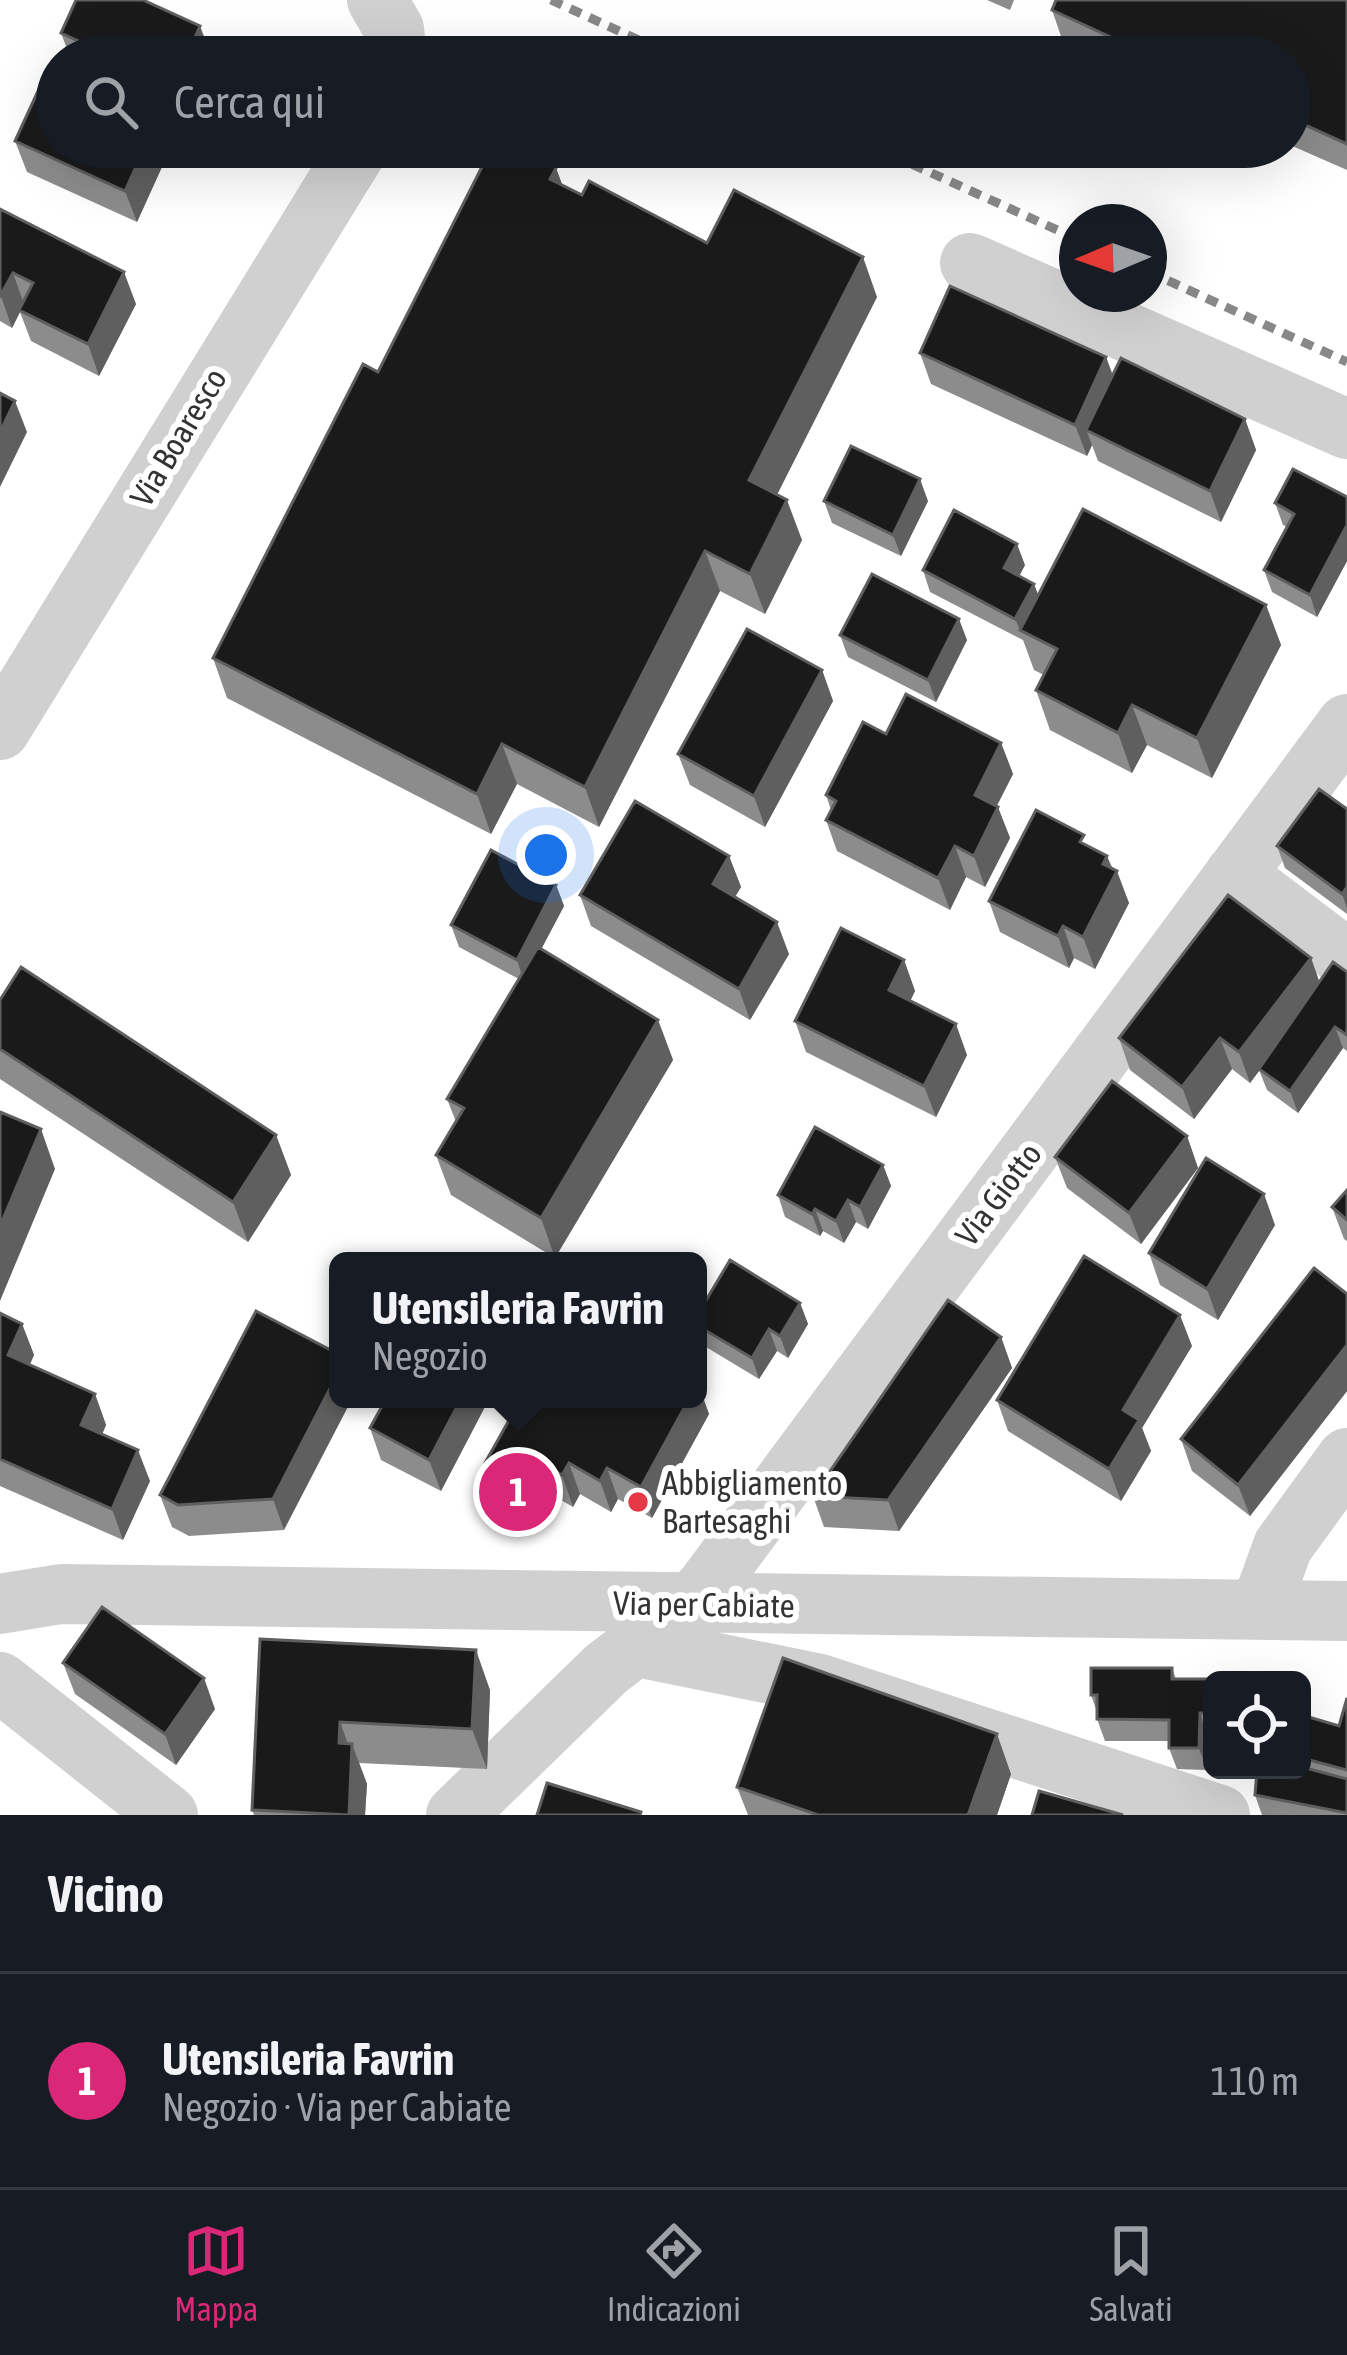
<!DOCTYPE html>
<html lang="it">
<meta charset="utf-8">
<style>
:root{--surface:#171b24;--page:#242831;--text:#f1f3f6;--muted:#9ea1a6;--line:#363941;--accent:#db2777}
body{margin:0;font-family:"Asap Condensed",sans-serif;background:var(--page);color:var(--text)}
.controls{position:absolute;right:36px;bottom:36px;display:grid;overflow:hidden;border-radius:18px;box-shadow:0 12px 48px #0002}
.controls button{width:108px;height:108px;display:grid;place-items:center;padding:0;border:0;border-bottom:3px solid var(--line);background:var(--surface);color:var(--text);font:60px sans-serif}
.compass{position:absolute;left:1059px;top:204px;width:108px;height:108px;border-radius:50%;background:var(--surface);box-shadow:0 12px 48px #0002;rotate:268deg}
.you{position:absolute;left:546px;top:855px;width:42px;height:42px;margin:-30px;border:9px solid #fff;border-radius:50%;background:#1a73e8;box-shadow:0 0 0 18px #1a73e833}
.badge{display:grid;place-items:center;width:78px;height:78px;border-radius:50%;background:var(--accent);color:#fff;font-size:39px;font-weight:700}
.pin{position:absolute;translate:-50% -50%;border:6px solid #fff;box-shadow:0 3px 12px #0006}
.popup{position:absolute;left:329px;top:1252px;width:378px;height:156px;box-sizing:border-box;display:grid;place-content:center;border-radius:18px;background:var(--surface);filter:drop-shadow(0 3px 9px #0005);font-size:39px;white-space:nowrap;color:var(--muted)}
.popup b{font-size:45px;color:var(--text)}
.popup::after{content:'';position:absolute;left:50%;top:100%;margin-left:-24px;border:24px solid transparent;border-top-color:var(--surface)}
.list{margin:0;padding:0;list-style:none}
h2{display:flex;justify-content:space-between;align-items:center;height:156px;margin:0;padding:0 48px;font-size:51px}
h2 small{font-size:39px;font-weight:400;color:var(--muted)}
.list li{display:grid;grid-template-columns:78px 1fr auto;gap:36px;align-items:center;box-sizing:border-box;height:216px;padding:0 48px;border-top:3px solid var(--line)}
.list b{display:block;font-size:45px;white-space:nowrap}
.list p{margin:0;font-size:39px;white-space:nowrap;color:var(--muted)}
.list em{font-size:39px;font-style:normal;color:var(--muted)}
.icon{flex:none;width:66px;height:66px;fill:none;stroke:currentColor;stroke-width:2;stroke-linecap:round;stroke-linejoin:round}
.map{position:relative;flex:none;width:1347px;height:1815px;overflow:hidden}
.search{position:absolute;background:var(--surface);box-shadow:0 12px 48px #0002;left:36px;right:36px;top:36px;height:132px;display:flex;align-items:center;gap:30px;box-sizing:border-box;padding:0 42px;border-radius:66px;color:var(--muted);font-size:45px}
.sheet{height:372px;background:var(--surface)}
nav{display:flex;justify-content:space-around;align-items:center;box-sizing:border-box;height:168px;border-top:3px solid var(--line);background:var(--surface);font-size:33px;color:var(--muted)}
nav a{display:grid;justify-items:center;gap:6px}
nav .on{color:var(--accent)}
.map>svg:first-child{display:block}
</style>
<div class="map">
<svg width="1347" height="1815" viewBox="0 0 1347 1815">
<rect width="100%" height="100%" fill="#fff"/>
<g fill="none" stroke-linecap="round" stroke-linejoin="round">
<path stroke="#d0d0d0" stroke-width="60" d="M 377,0 L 394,29 L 397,57
M 970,263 L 1347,429
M 0,730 L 359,147
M 1235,874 L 1347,959
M 0,1604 L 61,1594 L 1347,1611
M 1260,1609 L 1283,1546 L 1347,1458
M 633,1646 L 820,1684 L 1220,1815
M 0,1682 L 168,1815
M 456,1815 L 606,1669 L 691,1604 L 707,1586 L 1347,724"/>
<path stroke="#888" stroke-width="9" stroke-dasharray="12 9" stroke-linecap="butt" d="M 551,0 L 676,57
M 874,147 L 1077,239
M 1149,272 L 1347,362"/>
</g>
<path fill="#8c8c8c" d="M 987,0 L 1014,0 L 1010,10 Z
M 1347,0 L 1347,170 L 1290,145 L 1290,57 L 1097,57 L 1063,42 L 1052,10 Z
M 61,33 L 212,57 L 70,57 Z
M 15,141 L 171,147 L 137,222 L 27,172 Z
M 556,168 L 562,185 L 582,195 L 707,243 L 877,297 L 777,495 L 802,540 L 765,614 L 720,591 L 599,827 L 517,784 L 491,834 L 227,698 L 213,658 L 378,372 Z
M 0,209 L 136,304 L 99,376 L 31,341 L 20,312 L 12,328 L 0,321 Z
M 920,353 L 1106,357 L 1113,375 L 1245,419 L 1256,450 L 1221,522 L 1098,461 L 1092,445 L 1087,456 L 931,384 Z
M 1347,497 L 1347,561 L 1317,617 L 1272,592 L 1264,570 L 1287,527 L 1283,525 L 1275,503 Z
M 824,501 L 928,501 L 901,556 L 832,523 Z
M 1025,565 L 1019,576 L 1034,584 L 1038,595 L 1266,605 L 1281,645 L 1212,778 L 1147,745 L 1132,773 L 1050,730 L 1036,690 L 1044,675 L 1034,670 L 1023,640 L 930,592 L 923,570 Z
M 840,635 L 967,640 L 936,702 L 848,657 Z
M 822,670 L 833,701 L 765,827 L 690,785 L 678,754 Z
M 886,734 L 1001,743 L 1013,774 L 997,806 L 1010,838 L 985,887 L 966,877 L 950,910 L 837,851 L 826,820 L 831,810 L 826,795 Z
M 1347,809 L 1347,914 L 1285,868 L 1277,846 Z
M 1088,846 L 1107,856 L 1129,903 L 1095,969 L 1074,958 L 1069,968 L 1000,932 L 989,901 Z
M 729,856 L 741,887 L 735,897 L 789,954 L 750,1020 L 591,926 L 580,895 Z
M 556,885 L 564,906 L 541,949 L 658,1020 L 673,1060 L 555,1258 L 451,1195 L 436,1155 L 456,1122 L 447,1099 L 519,979 L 459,947 L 451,925 Z
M 1311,958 L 1319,982 L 1347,972 L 1347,1051 L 1343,1048 L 1298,1113 L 1267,1090 L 1259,1070 L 1250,1083 L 1232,1069 L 1194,1119 L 1130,1070 L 1119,1038 Z
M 904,960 L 915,991 L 910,1001 L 967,1055 L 936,1117 L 806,1052 L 795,1021 Z
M 0,1000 L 276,1135 L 291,1175 L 248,1242 L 0,1079 Z
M 1187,1136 L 1198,1168 L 1141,1244 L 1067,1188 L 1055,1157 Z
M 883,1165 L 891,1186 L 868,1229 L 856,1222 L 844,1243 L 823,1231 L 820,1236 L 785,1217 L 778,1195 Z
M 1347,1190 L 1347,1241 L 1344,1239 L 1332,1207 Z
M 1275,1225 L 1218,1320 L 1160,1285 L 1149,1253 Z
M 1347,1294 L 1347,1391 L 1250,1516 L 1192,1471 L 1181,1439 Z
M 800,1303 L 808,1324 L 788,1358 L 777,1351 L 759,1379 L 701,1344 L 698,1337 L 698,1314 Z
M 256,1311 L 284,1530 L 189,1536 L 172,1527 L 160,1495 Z
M 0,1313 L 22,1324 L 34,1355 L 30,1364 L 95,1394 L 106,1425 L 102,1434 L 150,1481 L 123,1540 L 0,1486 Z
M 1001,1337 L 1012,1368 L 899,1531 L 824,1527 L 813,1496 Z
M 1192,1346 L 1142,1428 L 1151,1451 L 1121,1501 L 1008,1431 L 997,1400 Z
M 698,1384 L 709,1414 L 652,1518 L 618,1499 L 611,1512 L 580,1494 L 573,1507 L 542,1489 L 529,1512 L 497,1494 L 485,1463 Z
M 489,1399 L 441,1491 L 381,1460 L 370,1428 Z
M 260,1639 L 490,1690 L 487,1769 L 359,1763 L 367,1784 L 365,1815 L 254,1815 L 252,1810 Z
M 63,1663 L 215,1709 L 176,1765 L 75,1694 Z
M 1172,1668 L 1176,1679 L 1212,1680 L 1212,1735 L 1207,1735 L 1207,1770 L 1177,1769 L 1169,1748 L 1169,1741 L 1105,1741 L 1097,1719 L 1097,1712 L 1091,1695 Z
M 1347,1698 L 1347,1815 L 1262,1815 L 1255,1795 L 1302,1770 L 1302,1715 L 1339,1726 Z
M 1011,1774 L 997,1815 L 748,1815 L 737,1787 Z"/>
<path fill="#5f5f5f" d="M 200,26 L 212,57 L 186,57 Z
M 145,147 L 171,147 L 137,222 L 125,191 Z
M 556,168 L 571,208 L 550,179 Z
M 863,257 L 877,297 L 764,520 L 749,480 Z
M 124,272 L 136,304 L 99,376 L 88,344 Z
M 13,273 L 24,304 L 12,328 L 1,296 Z
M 1106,357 L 1117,389 L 1086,430 L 1092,445 L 1087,456 L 1075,425 Z
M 15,401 L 27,432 L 0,487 L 0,432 Z
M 1245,419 L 1256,450 L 1221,522 L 1210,491 Z
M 920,479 L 928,501 L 901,556 L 893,535 Z
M 787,500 L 802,540 L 765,614 L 750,574 Z
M 1347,525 L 1347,561 L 1317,617 L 1310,595 Z
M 1017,544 L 1025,565 L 1012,590 L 1004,568 Z
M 705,551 L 720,591 L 599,827 L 585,787 Z
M 1034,584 L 1042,605 L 1020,630 L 1015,619 Z
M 1266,605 L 1281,645 L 1212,778 L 1197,738 Z
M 959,619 L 967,640 L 936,702 L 928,680 Z
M 822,670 L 833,701 L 765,827 L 754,796 Z
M 1132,705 L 1147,745 L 1132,773 L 1118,733 Z
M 1001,743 L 1013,774 L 986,826 L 975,795 Z
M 502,744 L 517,784 L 491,834 L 477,794 Z
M 998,807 L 1010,838 L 985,887 L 974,856 Z
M 955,846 L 966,877 L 950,910 L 938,878 Z
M 729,856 L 741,887 L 724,915 L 713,884 Z
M 1107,856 L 1114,877 L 1117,871 L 1129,903 L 1095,969 L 1083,937 Z
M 556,885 L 564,906 L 524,982 L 517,960 Z
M 1347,887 L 1347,908 L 1342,894 Z
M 777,922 L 789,954 L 750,1020 L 739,989 Z
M 1063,926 L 1074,958 L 1069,968 L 1058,936 Z
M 1311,958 L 1322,989 L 1250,1083 L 1239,1052 Z
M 904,960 L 915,991 L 900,1022 L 889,990 Z
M 658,1020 L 673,1060 L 555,1258 L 541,1218 Z
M 956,1024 L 967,1055 L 936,1117 L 924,1086 Z
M 1335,1027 L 1343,1048 L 1298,1113 L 1290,1091 Z
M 1220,1038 L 1232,1069 L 1194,1119 L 1182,1087 Z
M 41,1129 L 55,1169 L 0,1301 L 0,1226 Z
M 276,1135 L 291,1175 L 248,1242 L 233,1202 Z
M 1187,1136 L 1198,1168 L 1141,1244 L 1129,1213 Z
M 883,1165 L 891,1186 L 868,1229 L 860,1207 Z
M 1264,1194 L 1275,1225 L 1218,1320 L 1207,1289 Z
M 848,1200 L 856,1222 L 844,1243 L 836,1221 Z
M 815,1209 L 823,1231 L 820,1236 L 812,1214 Z
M 800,1303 L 808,1324 L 788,1358 L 780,1336 Z
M 1180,1315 L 1192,1346 L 1142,1428 L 1151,1451 L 1121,1501 L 1109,1469 L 1123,1410 Z
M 22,1324 L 34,1355 L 20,1386 L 8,1355 Z
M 769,1329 L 777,1351 L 759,1379 L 752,1358 Z
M 1001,1337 L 1012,1368 L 899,1531 L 888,1500 Z
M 1347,1345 L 1347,1391 L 1250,1516 L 1238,1485 Z
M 338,1373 L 338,1399 L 352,1399 L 284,1530 L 273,1499 Z
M 698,1384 L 709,1414 L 652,1518 L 641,1487 L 689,1399 L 698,1399 Z
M 95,1394 L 106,1425 L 93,1456 L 81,1425 Z
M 461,1399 L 489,1399 L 441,1491 L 429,1460 Z
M 138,1450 L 150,1481 L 123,1540 L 112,1509 Z
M 531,1458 L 542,1489 L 529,1512 L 518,1481 Z
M 569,1463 L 580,1494 L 573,1507 L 562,1475 Z
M 607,1468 L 618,1499 L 611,1512 L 600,1481 Z
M 476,1650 L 490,1690 L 487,1769 L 472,1729 Z
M 204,1678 L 215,1709 L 176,1765 L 165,1734 Z
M 1200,1713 L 1207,1735 L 1207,1770 L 1199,1748 Z
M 340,1722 L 352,1755 L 352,1744 L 367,1784 L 365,1815 L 349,1815 L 339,1743 Z
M 997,1734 L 1011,1774 L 997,1815 L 968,1815 Z"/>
<path fill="#1a1a1a" stroke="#5f5f5f" stroke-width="3" d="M 76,0 L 143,0 L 200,26 L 186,57 L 106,57 L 107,54 L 61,33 Z
M 1056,0 L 1347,0 L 1347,144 L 1290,118 L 1290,57 L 1154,57 L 1052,10 Z
M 44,78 L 57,84 L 57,147 L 145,147 L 125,191 L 15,141 Z
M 492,147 L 514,147 L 556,168 L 550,179 L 582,195 L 589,181 L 707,243 L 734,190 L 863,257 L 749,480 L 787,500 L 750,574 L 705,551 L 585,787 L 502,744 L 477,794 L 213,658 L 363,364 L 378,372 Z
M 0,209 L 124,272 L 88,344 L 19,310 L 33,283 L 13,273 L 0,296 Z
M 950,286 L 1106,357 L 1075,425 L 920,353 Z
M 1121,358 L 1245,419 L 1210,491 L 1086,430 Z
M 0,393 L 15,401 L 0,432 Z
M 851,446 L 920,479 L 893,535 L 824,501 Z
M 1293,469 L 1347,497 L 1347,525 L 1310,595 L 1264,570 L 1294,514 L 1275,503 Z
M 1083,509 L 1266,605 L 1197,738 L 1132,705 L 1118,733 L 1036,690 L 1057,649 L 1020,630 Z
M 954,510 L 1017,544 L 1004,568 L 1034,584 L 1015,619 L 923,570 Z
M 872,574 L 959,619 L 928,680 L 840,635 Z
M 747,629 L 822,670 L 754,796 L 678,754 Z
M 906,694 L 1001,743 L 975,795 L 998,807 L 974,856 L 955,846 L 938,878 L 826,820 L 836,801 L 826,795 L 863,722 L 886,734 Z
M 1319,789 L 1347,809 L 1347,887 L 1342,894 L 1277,846 Z
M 635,801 L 729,856 L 713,884 L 777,922 L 739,989 L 580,895 Z
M 1036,810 L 1084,835 L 1080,842 L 1107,856 L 1103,864 L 1117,871 L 1083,937 L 1063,926 L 1058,936 L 989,901 Z
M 491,850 L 556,885 L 517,960 L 451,925 Z
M 1228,895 L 1311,958 L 1239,1052 L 1220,1038 L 1182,1087 L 1119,1038 Z
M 841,928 L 904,960 L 889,990 L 956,1024 L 924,1086 L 795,1021 Z
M 538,947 L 658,1020 L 541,1218 L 436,1155 L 464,1108 L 447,1099 Z
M 1333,962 L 1347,972 L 1347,1035 L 1335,1027 L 1290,1091 L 1259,1069 Z
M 21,967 L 276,1135 L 233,1202 L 0,1049 L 0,1000 Z
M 1112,1081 L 1187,1136 L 1129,1213 L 1055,1157 Z
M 0,1112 L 41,1129 L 0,1226 Z
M 815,1127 L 883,1165 L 860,1207 L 848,1200 L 836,1221 L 815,1209 L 812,1214 L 778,1195 Z
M 1206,1158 L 1264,1194 L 1207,1289 L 1149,1253 Z
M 1347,1190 L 1347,1220 L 1332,1207 Z
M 1084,1256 L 1180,1315 L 1123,1410 L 1139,1420 L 1109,1469 L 997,1400 Z
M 730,1260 L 800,1303 L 780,1336 L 769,1329 L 752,1358 L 698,1326 L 698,1314 Z
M 1314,1268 L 1347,1294 L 1347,1345 L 1238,1485 L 1181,1439 Z
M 948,1300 L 1001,1337 L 888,1500 L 813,1496 Z
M 256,1311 L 338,1354 L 338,1373 L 273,1499 L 178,1505 L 160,1495 Z
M 0,1313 L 22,1324 L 8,1355 L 95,1394 L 81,1425 L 138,1450 L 112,1509 L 0,1459 Z
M 386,1399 L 461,1399 L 429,1460 L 370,1428 Z
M 521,1399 L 689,1399 L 641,1487 L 607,1468 L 600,1481 L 569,1463 L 562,1475 L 531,1458 L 518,1481 L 485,1463 Z
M 102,1607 L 204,1678 L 165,1734 L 63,1663 Z
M 260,1639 L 476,1650 L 472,1729 L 340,1722 L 339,1743 L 352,1744 L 349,1815 L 252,1810 Z
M 783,1658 L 997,1734 L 968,1815 L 818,1815 L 737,1787 Z
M 1091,1668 L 1172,1668 L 1172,1679 L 1217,1679 L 1212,1680 L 1212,1713 L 1200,1713 L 1199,1748 L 1169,1748 L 1169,1720 L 1097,1719 L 1097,1695 L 1091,1695 Z
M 1347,1698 L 1347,1770 L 1302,1758 L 1302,1715 L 1339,1726 Z
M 1302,1767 L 1347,1779 L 1347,1813 L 1255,1795 L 1257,1770 L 1302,1770 Z
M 547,1783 L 641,1812 L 640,1815 L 537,1815 Z
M 1039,1791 L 1123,1815 L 1032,1815 Z"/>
<circle fill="#e63946" stroke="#fff" stroke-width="4.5" cx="638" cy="1502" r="12"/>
<g text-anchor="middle" stroke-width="12" stroke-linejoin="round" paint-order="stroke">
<g font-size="33" fill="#333" stroke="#fff">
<text transform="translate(178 437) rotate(-59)" y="12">Via Boaresco</text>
<text transform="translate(998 1194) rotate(-53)" y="12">Via Giotto</text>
<text transform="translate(704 1604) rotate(1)" y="12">Via per Cabiate</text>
</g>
<g font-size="33" fill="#333" stroke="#fff" text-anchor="start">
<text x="662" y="1495">Abbigliamento<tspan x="662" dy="38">Bartesaghi</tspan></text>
</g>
</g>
</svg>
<div class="controls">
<button><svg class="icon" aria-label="locate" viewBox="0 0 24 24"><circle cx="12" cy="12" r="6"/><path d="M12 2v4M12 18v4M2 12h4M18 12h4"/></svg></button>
</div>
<svg class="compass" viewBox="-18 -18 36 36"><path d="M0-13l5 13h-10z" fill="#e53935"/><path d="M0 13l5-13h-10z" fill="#9ea1a6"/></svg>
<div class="you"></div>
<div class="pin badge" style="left:518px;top:1492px">1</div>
<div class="popup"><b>Utensileria Favrin</b>Negozio</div>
<div class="search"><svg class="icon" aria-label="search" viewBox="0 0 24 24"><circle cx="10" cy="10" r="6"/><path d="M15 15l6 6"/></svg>Cerca qui</div>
</div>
<section class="sheet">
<h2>Vicino<small></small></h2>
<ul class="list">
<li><span class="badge">1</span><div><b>Utensileria Favrin</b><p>Negozio · Via per Cabiate</p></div><em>110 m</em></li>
</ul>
</section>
<nav>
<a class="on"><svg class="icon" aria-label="map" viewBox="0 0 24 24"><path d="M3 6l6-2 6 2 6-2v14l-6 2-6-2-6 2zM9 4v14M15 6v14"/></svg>Mappa</a>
<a><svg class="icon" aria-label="directions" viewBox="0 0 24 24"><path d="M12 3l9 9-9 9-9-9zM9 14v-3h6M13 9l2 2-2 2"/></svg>Indicazioni</a>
<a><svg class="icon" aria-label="saved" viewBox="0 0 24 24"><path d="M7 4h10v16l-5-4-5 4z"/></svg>Salvati</a>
</nav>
